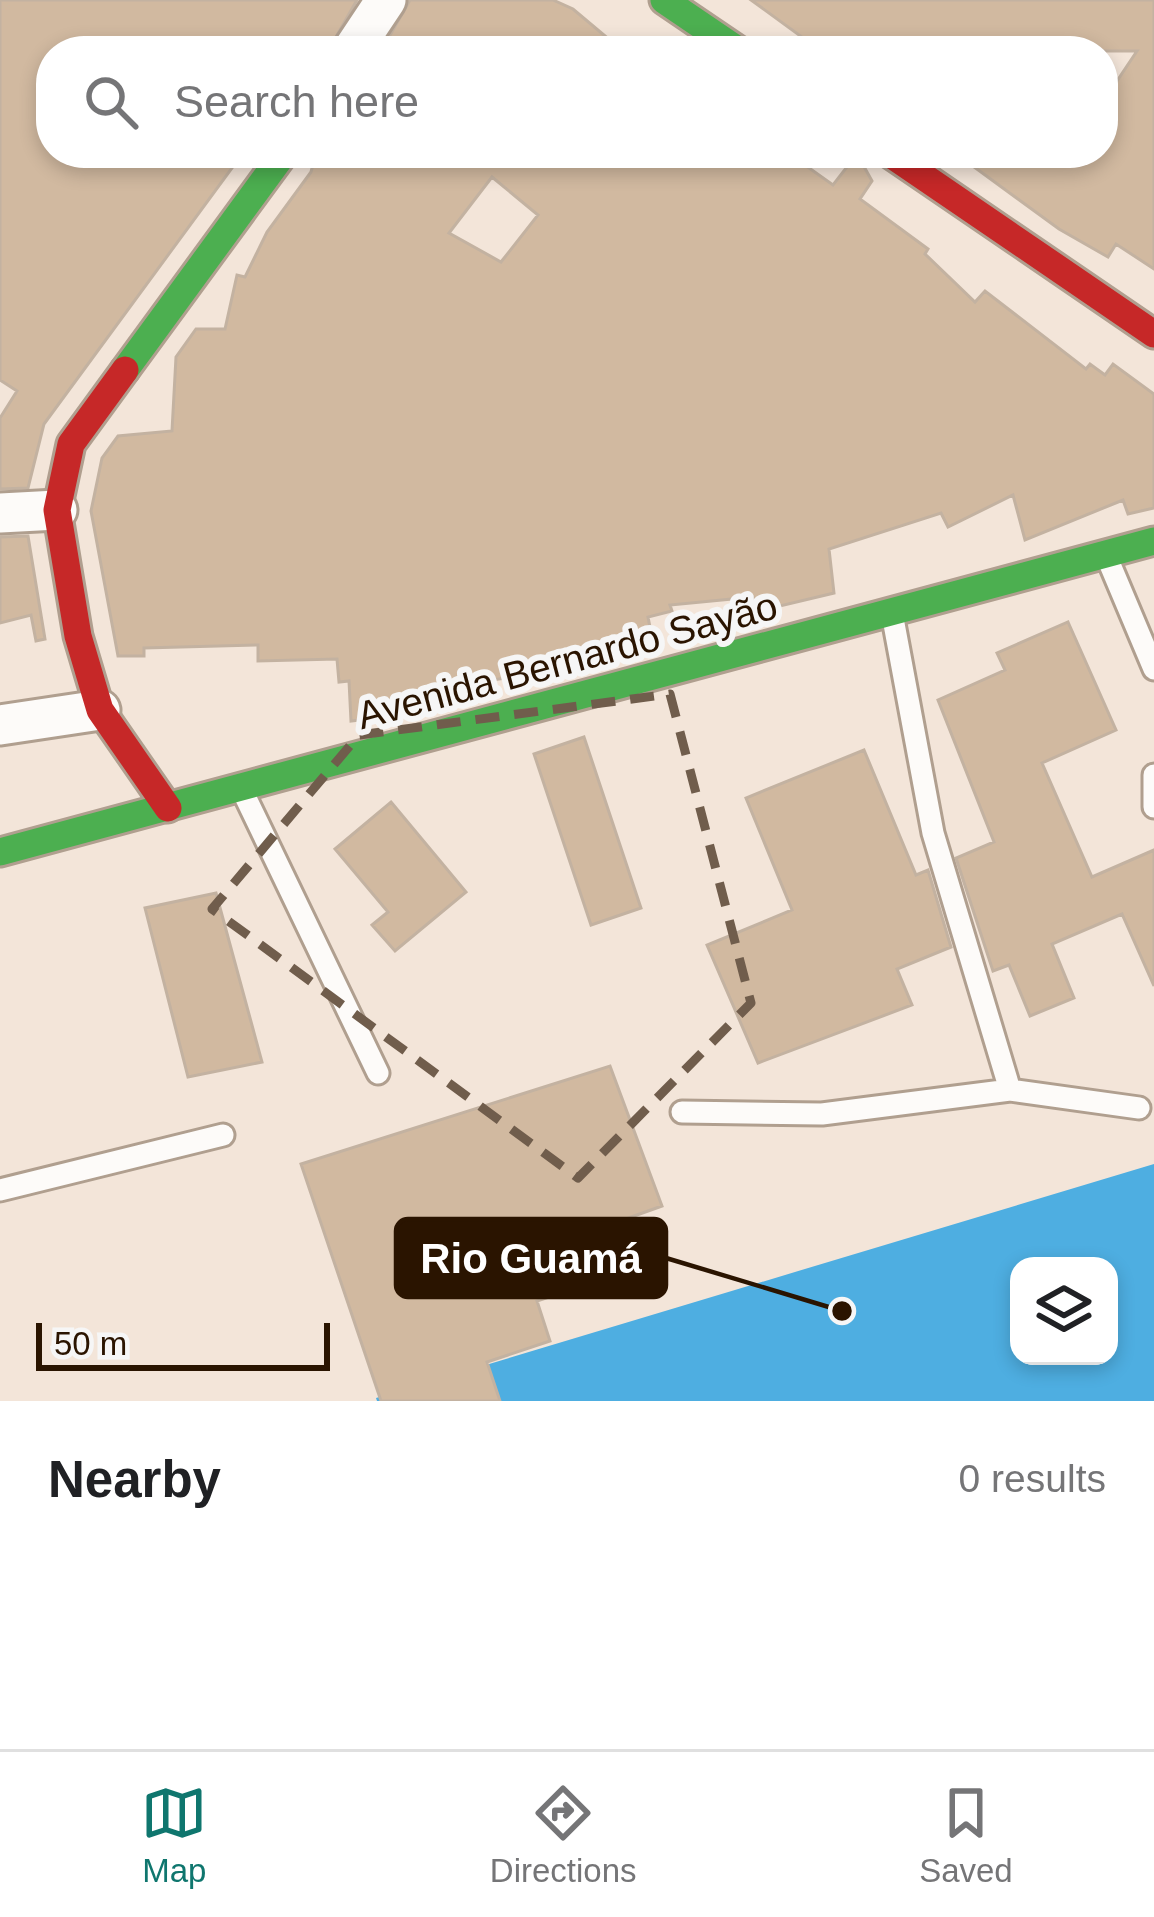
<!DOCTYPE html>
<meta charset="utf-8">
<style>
:root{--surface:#fff;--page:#f6f6f6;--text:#202124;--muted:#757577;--line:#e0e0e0;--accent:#0f766e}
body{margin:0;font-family:Helvetica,sans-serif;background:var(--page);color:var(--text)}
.controls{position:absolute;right:36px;bottom:36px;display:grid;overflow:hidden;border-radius:24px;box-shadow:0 6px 18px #0003}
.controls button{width:108px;height:108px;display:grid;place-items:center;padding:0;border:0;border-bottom:3px solid var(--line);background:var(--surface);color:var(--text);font:60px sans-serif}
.scale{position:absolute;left:36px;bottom:30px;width:294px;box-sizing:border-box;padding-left:12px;border:6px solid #2a1400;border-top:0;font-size:33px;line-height:42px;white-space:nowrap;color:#2a1400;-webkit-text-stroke:9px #f6f6f6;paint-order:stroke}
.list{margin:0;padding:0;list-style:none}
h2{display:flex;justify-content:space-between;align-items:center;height:156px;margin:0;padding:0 48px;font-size:51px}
h2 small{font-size:39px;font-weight:400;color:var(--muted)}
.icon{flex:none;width:66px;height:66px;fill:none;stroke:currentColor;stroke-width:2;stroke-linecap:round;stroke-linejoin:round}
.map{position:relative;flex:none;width:1154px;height:1401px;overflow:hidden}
.search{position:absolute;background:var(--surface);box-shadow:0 6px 18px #0003;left:36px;right:36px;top:36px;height:132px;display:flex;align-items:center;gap:30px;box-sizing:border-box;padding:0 42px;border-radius:48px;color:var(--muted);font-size:45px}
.sheet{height:348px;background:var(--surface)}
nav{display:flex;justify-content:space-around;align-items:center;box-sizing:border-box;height:168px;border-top:3px solid var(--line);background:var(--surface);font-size:33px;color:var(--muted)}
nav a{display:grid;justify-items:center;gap:6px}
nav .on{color:var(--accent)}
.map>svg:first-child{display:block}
</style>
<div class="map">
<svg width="1154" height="1401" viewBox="0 0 1154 1401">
<rect width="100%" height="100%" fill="#f3e5d9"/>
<path fill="#4eaee1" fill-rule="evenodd" d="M 1154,1164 L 1154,1401 L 377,1401 L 376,1398 ZM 1019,1266 L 1109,1266 L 1109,1356 L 1019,1356 Z"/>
<path fill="#d1b9a0" stroke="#c3b2a1" stroke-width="3" fill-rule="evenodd" d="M 0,0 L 357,0 L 328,51 L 51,51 L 51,153 L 243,153 L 44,424 L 28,488 L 0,489 L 0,418 L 17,391 L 0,380 Z
M 410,0 L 553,0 L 573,9 L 623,51 L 381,51 Z
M 751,0 L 1154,0 L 1154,269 L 1116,244 L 1108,257 L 1059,229 L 955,153 L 1103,153 L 1103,102 L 1137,51 L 821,51 Z
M 316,153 L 788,153 L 833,185 L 857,154 L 872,181 L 860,199 L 928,249 L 925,254 L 975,302 L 985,291 L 1086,369 L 1090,364 L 1105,375 L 1113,364 L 1154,394 L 1154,508 L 1128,514 L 1123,500 L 1025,540 L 1013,495 L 948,527 L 941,513 L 829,549 L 834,593 L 755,612 L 753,597 L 670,605 L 672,611 L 648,617 L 653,642 L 531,670 L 529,675 L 426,689 L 428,702 L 368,719 L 351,721 L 349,681 L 339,682 L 337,659 L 258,661 L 258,645 L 144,648 L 144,656 L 118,656 L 91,511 L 102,458 L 118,436 L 172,431 L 176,357 L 196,329 L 225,329 L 237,275 L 245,277 L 267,232 L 311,172 ZM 492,177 L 538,215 L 501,262 L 449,233 Z
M 28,536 L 45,639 L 36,641 L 31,615 L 0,623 L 0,537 Z
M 1068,622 L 1116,730 L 1042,763 L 1092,877 L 1154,850 L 1154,986 L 1122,914 L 1052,944 L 1074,998 L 1030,1016 L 1009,965 L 993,971 L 956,858 L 994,842 L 938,700 L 1005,670 L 997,653 Z
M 584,737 L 641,908 L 591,925 L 534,754 Z
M 864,750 L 916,875 L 928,870 L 951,947 L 897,969 L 912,1005 L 758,1063 L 707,945 L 792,910 L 746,798 Z
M 391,802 L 466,892 L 395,951 L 372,925 L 388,912 L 335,849 Z
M 216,893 L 262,1062 L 188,1077 L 145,908 Z
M 610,1066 L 662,1206 L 581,1235 L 597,1281 L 537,1301 L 550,1341 L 487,1362 L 500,1401 L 381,1401 L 301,1164 Z"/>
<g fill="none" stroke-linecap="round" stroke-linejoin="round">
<defs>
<path id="lane" d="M 1106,555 L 1154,669
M 892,613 L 933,833 L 1010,1090
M 1154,775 L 1154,807
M 242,790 L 378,1073
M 682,1112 L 822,1114 L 1010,1090 L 1139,1108
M 0,1190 L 223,1135"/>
<path id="street" d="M 352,51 L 386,0
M 0,513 L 57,510
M 0,725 L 100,710"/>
<path id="fast" d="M 664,0 L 739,51
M 125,370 L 284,153
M 0,852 L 1154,541"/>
<path id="jam" d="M 889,153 L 1154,334
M 125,370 L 71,444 L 57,510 L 78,636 L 100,710 L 168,808"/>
</defs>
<use href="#lane" stroke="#b09f8f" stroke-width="27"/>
<use href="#street" stroke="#b09f8f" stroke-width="45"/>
<use href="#fast" stroke="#b09f8f" stroke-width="33"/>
<use href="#jam" stroke="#b09f8f" stroke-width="33"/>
<use href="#lane" stroke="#fdfbf9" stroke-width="21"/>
<use href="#street" stroke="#fdfbf9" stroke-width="39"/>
<use href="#fast" stroke="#4caf50" stroke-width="27"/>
<use href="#jam" stroke="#c62828" stroke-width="27"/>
</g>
<path fill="none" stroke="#705d4c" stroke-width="9" stroke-dasharray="24 15" stroke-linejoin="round" d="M 670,694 L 751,1003 L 578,1178 L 212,909 L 359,735 Z"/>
<g text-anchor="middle" stroke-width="12" stroke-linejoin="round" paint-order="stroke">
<g font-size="39" fill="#2a1400" stroke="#f6f6f6">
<text transform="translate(567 660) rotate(-15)" y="14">Avenida Bernardo Sayão</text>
</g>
</g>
<path fill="none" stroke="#2a1400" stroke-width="4.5" d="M842 1311L666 1258"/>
<circle fill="#2a1400" stroke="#f6f6f6" stroke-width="4.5" cx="842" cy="1311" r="12"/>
<rect fill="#2a1400" stroke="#2a1400" stroke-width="4.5" x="396" y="1219" width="270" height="78" rx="12"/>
<g font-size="42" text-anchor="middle" font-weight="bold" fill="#fff">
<text x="531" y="1273">Rio Guamá</text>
</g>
</svg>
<div class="controls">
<button><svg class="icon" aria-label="layers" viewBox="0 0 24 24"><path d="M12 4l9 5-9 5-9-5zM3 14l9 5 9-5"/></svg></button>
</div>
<div class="scale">50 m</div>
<div class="search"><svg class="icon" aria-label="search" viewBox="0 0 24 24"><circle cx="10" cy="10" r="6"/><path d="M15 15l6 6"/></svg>Search here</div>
</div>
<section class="sheet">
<h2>Nearby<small>0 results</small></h2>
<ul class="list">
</ul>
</section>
<nav>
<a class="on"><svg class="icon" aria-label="map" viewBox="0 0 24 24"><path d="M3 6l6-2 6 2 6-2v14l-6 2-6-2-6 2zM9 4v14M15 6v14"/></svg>Map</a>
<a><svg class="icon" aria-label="directions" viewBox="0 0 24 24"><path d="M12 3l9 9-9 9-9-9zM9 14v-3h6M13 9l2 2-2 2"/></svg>Directions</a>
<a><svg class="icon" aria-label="saved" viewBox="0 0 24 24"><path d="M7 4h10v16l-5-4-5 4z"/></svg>Saved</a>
</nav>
